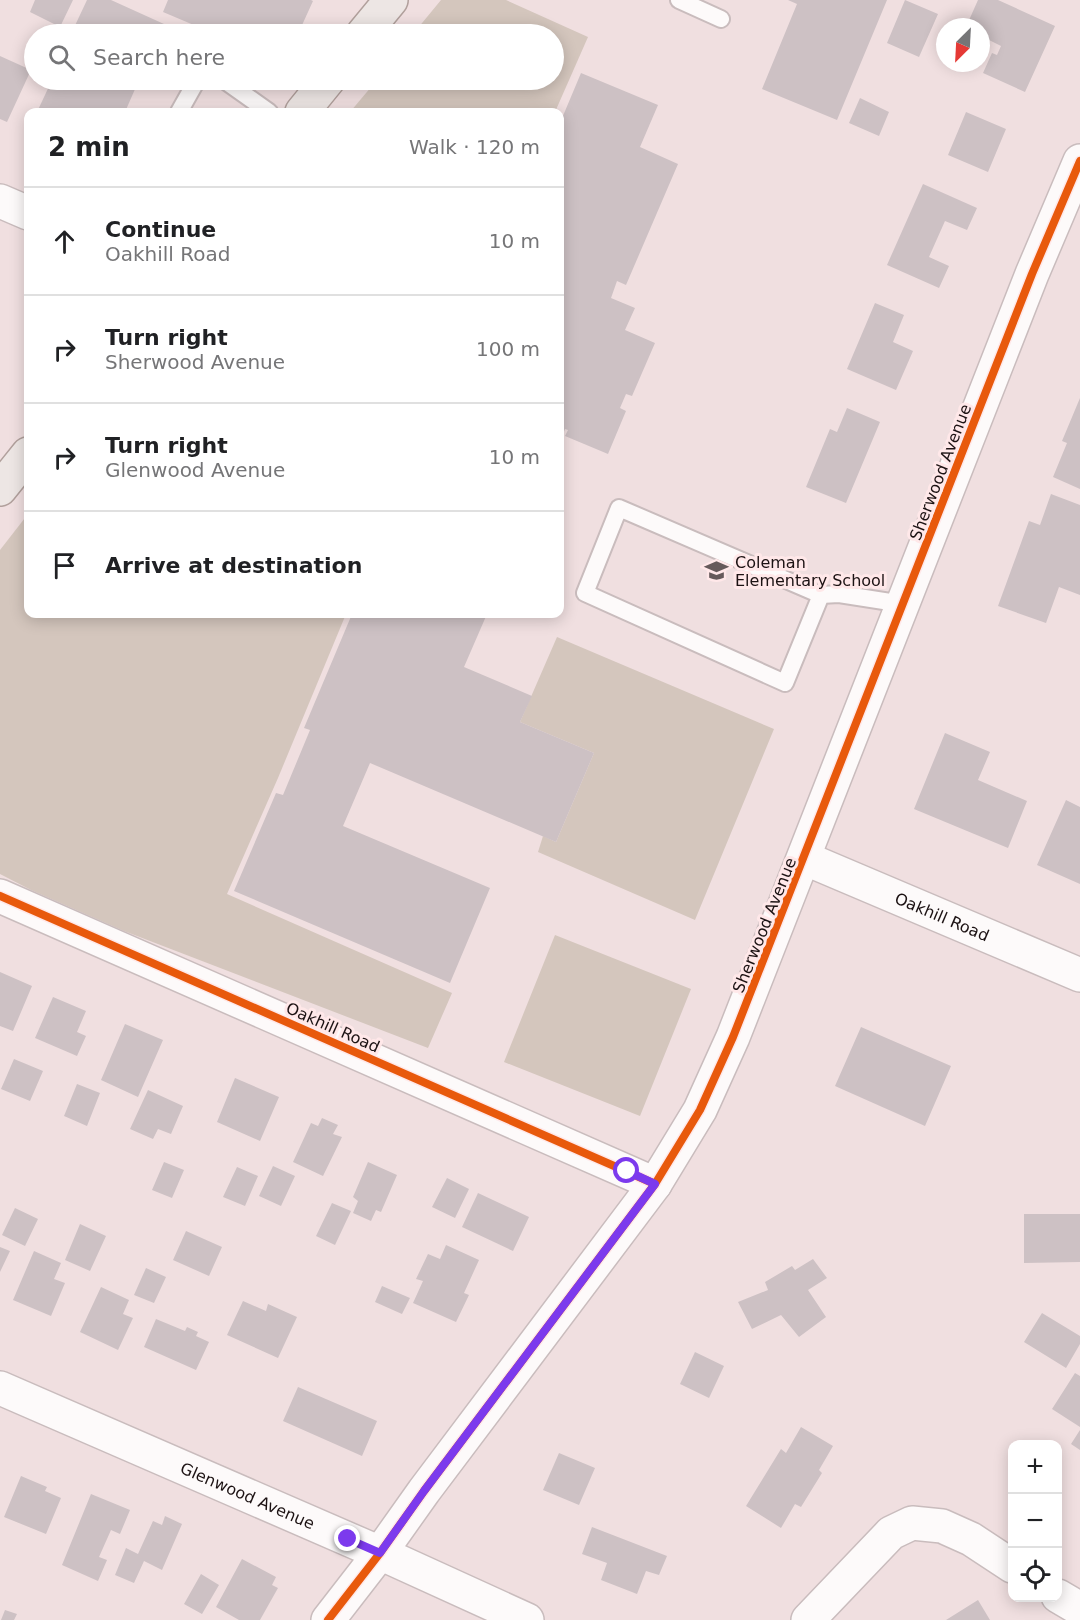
<!DOCTYPE html>
<meta charset="utf-8">
<style>
:root{--surface:#fff;--page:#f6f6f6;--text:#202124;--muted:#757577;--line:#e0e0e0}
body{margin:0;font-family:"DejaVu Sans",sans-serif;background:var(--page);color:var(--text)}
.controls{position:absolute;right:18px;bottom:18px;display:grid;overflow:hidden;border-radius:12px;box-shadow:0 3px 15px #0003}
.controls button{width:54px;height:54px;display:grid;place-items:center;padding:0;border:0;border-bottom:2px solid var(--line);background:var(--surface);color:var(--text);font:30px sans-serif}
.compass{position:absolute;left:936px;top:18px;width:54px;height:54px;border-radius:50%;background:var(--surface);box-shadow:0 3px 15px #0003;rotate:204deg}
.stop{position:absolute;width:18px;height:18px;margin:-14px;border:4px solid #7c3aed;border-radius:50%;background:#fff}
.stop.end{background:#7c3aed;border-color:#fff;box-shadow:0 2px 6px #0008}
.list{margin:0;padding:0;list-style:none}
h2{display:flex;justify-content:space-between;align-items:center;height:78px;margin:0;padding:0 24px;font-size:26px}
h2 small{font-size:20px;font-weight:400;color:var(--muted)}
.list li{display:grid;grid-template-columns:39px 1fr auto;gap:18px;align-items:center;box-sizing:border-box;height:108px;padding:0 24px;border-top:2px solid var(--line)}
.list b{display:block;font-size:22px;white-space:nowrap}
.list p{margin:0;font-size:20px;white-space:nowrap;color:var(--muted)}
.list em{font-size:20px;font-style:normal;color:var(--muted)}
.icon{flex:none;width:33px;height:33px;fill:none;stroke:currentColor;stroke-width:2;stroke-linecap:round;stroke-linejoin:round}
.map{position:relative;flex:none;width:1080px;height:1620px;overflow:hidden}
.search{position:absolute;background:var(--surface);box-shadow:0 3px 15px #0003;left:24px;top:24px;width:540px;height:66px;display:flex;align-items:center;gap:15px;box-sizing:border-box;padding:0 21px;border-radius:33px;color:var(--muted);font-size:22px}
.panel{position:absolute;background:var(--surface);box-shadow:0 3px 15px #0003;left:24px;top:108px;width:540px;height:510px;border-radius:12px}
.map>svg:first-child{display:block}
</style>
<div class="map">
<svg width="1080" height="1620" viewBox="0 0 1080 1620">
<rect width="100%" height="100%" fill="#f0dfe0"/>
<path fill="#d4c6bd" d="M 441,0 L 506,0 L 588,37 L 555,112 L 350,112 L 377,80 L 554,80 L 554,34 L 413,34 Z
M 28,514 L 28,614 L 346,614 L 278,778 L 227,894 L 452,993 L 428,1048 L 124,931 L 31,890 L 0,874 L 0,550 Z
M 557,637 L 774,729 L 695,920 L 538,852 L 543,836 L 556,842 L 594,753 L 520,722 Z
M 555,935 L 691,989 L 640,1116 L 504,1062 Z"/>
<path fill="#cdc1c4" d="M 35,0 L 73,0 L 60,27 L 30,12 Z
M 87,0 L 111,0 L 164,24 L 159,34 L 71,34 Z
M 168,0 L 311,0 L 313,1 L 298,34 L 215,34 L 163,12 Z
M 788,0 L 887,0 L 837,120 L 762,89 L 797,4 Z
M 905,0 L 938,14 L 919,57 L 887,43 Z
M 978,0 L 998,0 L 1055,26 L 1025,92 L 983,73 L 992,53 L 997,55 L 1001,46 L 981,36 L 981,27 L 966,27 Z
M 0,56 L 31,70 L 7,122 L 0,119 Z
M 581,73 L 658,105 L 640,147 L 678,164 L 626,285 L 617,281 L 611,298 L 635,308 L 625,330 L 655,343 L 632,396 L 626,394 L 620,408 L 626,411 L 608,454 L 565,436 L 568,430 L 565,429 L 560,442 L 560,123 Z
M 52,80 L 139,80 L 125,112 L 37,112 Z
M 860,98 L 889,112 L 879,136 L 849,123 Z
M 966,112 L 1006,129 L 988,172 L 948,155 Z
M 923,184 L 977,208 L 967,230 L 945,221 L 929,257 L 949,266 L 939,288 L 887,265 Z
M 875,303 L 904,315 L 893,342 L 913,351 L 896,390 L 847,369 Z
M 1080,398 L 1080,489 L 1053,477 L 1067,443 L 1062,441 Z
M 847,408 L 880,422 L 846,503 L 806,487 L 830,429 L 837,432 Z
M 1051,494 L 1080,505 L 1080,595 L 1059,587 L 1046,623 L 998,606 L 1029,521 L 1040,525 Z
M 352,614 L 487,614 L 464,667 L 532,696 L 520,722 L 594,753 L 556,842 L 370,763 L 343,826 L 490,888 L 450,983 L 234,891 L 276,793 L 283,795 L 310,730 L 304,728 Z
M 945,733 L 990,752 L 978,780 L 1027,801 L 1008,848 L 914,809 Z
M 1066,800 L 1080,807 L 1080,884 L 1037,865 Z
M 0,972 L 32,986 L 13,1031 L 0,1026 Z
M 53,997 L 86,1011 L 77,1032 L 86,1036 L 77,1056 L 35,1038 Z
M 125,1024 L 163,1040 L 138,1097 L 101,1080 Z
M 861,1027 L 951,1066 L 925,1126 L 835,1086 Z
M 14,1059 L 43,1071 L 30,1101 L 1,1089 Z
M 235,1078 L 279,1097 L 260,1141 L 217,1122 Z
M 77,1084 L 100,1093 L 87,1126 L 64,1116 Z
M 148,1090 L 183,1106 L 171,1134 L 158,1129 L 153,1139 L 130,1129 Z
M 322,1118 L 338,1125 L 333,1134 L 342,1137 L 323,1176 L 293,1162 L 311,1123 L 318,1126 Z
M 164,1162 L 184,1170 L 172,1198 L 152,1190 Z
M 368,1162 L 397,1175 L 381,1212 L 376,1210 L 371,1221 L 353,1213 L 358,1201 L 353,1197 Z
M 273,1166 L 295,1176 L 281,1206 L 259,1196 Z
M 237,1167 L 258,1176 L 245,1206 L 223,1197 Z
M 447,1178 L 469,1189 L 455,1218 L 432,1207 Z
M 478,1193 L 529,1217 L 513,1251 L 462,1227 Z
M 332,1203 L 351,1211 L 335,1245 L 316,1236 Z
M 15,1208 L 38,1219 L 25,1246 L 2,1235 Z
M 1024,1214 L 1080,1214 L 1080,1262 L 1024,1263 Z
M 80,1224 L 106,1236 L 90,1271 L 65,1260 Z
M 186,1231 L 222,1247 L 209,1276 L 173,1260 Z
M 446,1245 L 479,1260 L 464,1293 L 469,1295 L 456,1322 L 413,1303 L 423,1281 L 416,1279 L 428,1254 L 440,1259 Z
M 0,1247 L 10,1251 L 0,1272 Z
M 34,1251 L 61,1263 L 54,1279 L 65,1283 L 51,1316 L 13,1300 Z
M 813,1259 L 827,1278 L 808,1290 L 826,1317 L 799,1337 L 781,1315 L 752,1329 L 738,1302 L 768,1290 L 765,1282 L 792,1266 L 795,1270 Z
M 146,1268 L 166,1277 L 154,1303 L 134,1295 Z
M 382,1286 L 410,1298 L 402,1314 L 375,1302 Z
M 101,1287 L 129,1300 L 123,1314 L 133,1318 L 118,1350 L 80,1332 Z
M 243,1301 L 266,1311 L 268,1304 L 297,1317 L 278,1358 L 227,1335 Z
M 1042,1313 L 1080,1336 L 1080,1344 L 1066,1368 L 1024,1342 Z
M 156,1319 L 185,1331 L 187,1327 L 198,1332 L 196,1336 L 209,1342 L 196,1370 L 144,1347 Z
M 695,1352 L 724,1366 L 709,1398 L 680,1384 Z
M 1075,1373 L 1080,1376 L 1080,1427 L 1052,1409 Z
M 298,1387 L 377,1421 L 362,1456 L 283,1421 Z
M 801,1427 L 833,1446 L 819,1470 L 822,1473 L 801,1507 L 795,1504 L 781,1528 L 746,1506 L 781,1449 L 786,1453 Z
M 1080,1430 L 1080,1450 L 1071,1444 Z
M 559,1453 L 595,1468 L 579,1505 L 543,1490 Z
M 21,1476 L 47,1487 L 45,1491 L 61,1498 L 46,1534 L 4,1517 Z
M 91,1494 L 130,1510 L 120,1534 L 111,1530 L 99,1557 L 107,1560 L 98,1581 L 62,1565 Z
M 165,1516 L 182,1524 L 162,1570 L 144,1561 L 134,1583 L 115,1575 L 126,1548 L 138,1554 L 153,1521 L 162,1525 Z
M 592,1527 L 667,1556 L 659,1575 L 646,1571 L 637,1594 L 601,1580 L 607,1563 L 582,1554 Z
M 242,1559 L 276,1577 L 272,1585 L 278,1588 L 260,1620 L 239,1620 L 216,1607 Z
M 201,1574 L 219,1585 L 202,1614 L 184,1604 Z
M 978,1600 L 990,1620 L 946,1620 Z
M 5,1610 L 17,1614 L 14,1620 L 1,1620 Z"/>
<g fill="none" stroke-linecap="round" stroke-linejoin="round">
<defs>
<path id="lane" d="M 679,0 L 721,19
M 224,80 L 269,112
M 179,112 L 197,80
M 821,595 L 785,683 L 585,593 L 619,508 L 821,595 L 839,594 L 903,604"/>
<g id="street">
<path d="M 0,201 L 28,213"/>
<path id="s1" d="M 804,858 L 1080,975"/>
<path d="M 0,896 L 655,1184"/>
<path id="s2" d="M 0,1388 L 380,1553 L 527,1620"/>
<path d="M 1058,1596 L 1080,1609"/>
<path d="M 328,1620 L 380,1553 L 424,1491 L 655,1184 L 700,1110 L 733,1037 L 1032,274 L 1080,161"/>
<path d="M 808,1620 L 891,1533 L 912,1523 L 942,1526 L 971,1539 L 1012,1566"/>
</g>
<path id="primary" d="M 363,34 L 391,0
M 302,112 L 328,80
M 0,489 L 28,454"/>
</defs>
<use href="#lane" stroke="#c9bcbd" stroke-width="20"/>
<use href="#street" stroke="#c9bcbd" stroke-width="36"/>
<use href="#primary" stroke="#b1a09c" stroke-width="36"/>
<use href="#lane" stroke="#fdfafa" stroke-width="16"/>
<use href="#street" stroke="#fdfafa" stroke-width="33"/>
<use href="#primary" stroke="#ede6e4" stroke-width="33"/>
<defs>
<path id="cycleway" d="M 0,896 L 655,1184
M 328,1620 L 380,1553 L 424,1491 L 655,1184 L 700,1110 L 733,1037 L 1032,274 L 1080,161"/>
</defs>
<use href="#cycleway" stroke="#ffe8e9" stroke-width="11"/>
<use href="#cycleway" stroke="#e8590c" stroke-width="8"/>
</g>
<g fill="none" stroke-linecap="round" stroke-linejoin="round">
<path stroke="#7c3aed" stroke-width="8" d="M 348,1539 L 380,1553 L 424,1491 L 655,1184 L 627,1171"/>
</g>
<defs>
<symbol id="school-bare" viewBox="-9 -9 18 18"><path d="M0-5L7-2L0 1L-7-2ZM-4 1L0 2.5L4 1V4Q0 6-4 4Z" fill="#665a5b" stroke="#ffe8e9" stroke-width="2.5" paint-order="stroke"/></symbol>
</defs>
<g fill-rule="evenodd">
<use href="#school-bare" x="700" y="554" width="33" height="33"/>
</g>
<g text-anchor="middle" stroke-width="6" stroke-linejoin="round" paint-order="stroke">
<g font-size="16" fill="#1c1213" stroke="#ffe8e9">
<text transform="translate(940 472) rotate(-69)" y="6">Sherwood Avenue</text>
<text dy="6" stroke="none"><textPath href="#s1" startOffset="150">Oakhill Road</textPath></text>
<text transform="translate(764 925) rotate(-68)" y="6">Sherwood Avenue</text>
<text transform="translate(333 1027) rotate(24)" y="6">Oakhill Road</text>
<text dy="6" stroke="none"><textPath href="#s2" startOffset="270">Glenwood Avenue</textPath></text>
</g>
<g font-size="16" fill="#1c1213" stroke="#ffe8e9" text-anchor="start">
<text x="735" y="568">Coleman<tspan x="735" dy="18">Elementary School</tspan></text>
</g>
</g>
</svg>
<div class="controls">
<button>+</button>
<button>−</button>
<button><svg class="icon" aria-label="locate" viewBox="0 0 24 24"><circle cx="12" cy="12" r="6"/><path d="M12 2v4M12 18v4M2 12h4M18 12h4"/></svg></button>
</div>
<svg class="compass" viewBox="-18 -18 36 36"><path d="M0-13l5 13h-10z" fill="#e53935"/><path d="M0 13l5-13h-10z" fill="#757577"/></svg>
<div class="stop" style="left:627px;top:1171px"></div>
<div class="stop end" style="left:348px;top:1539px"></div>
<div class="search"><svg class="icon" aria-label="search" viewBox="0 0 24 24"><circle cx="10" cy="10" r="6"/><path d="M15 15l6 6"/></svg>Search here</div>
<section class="panel">
<h2>2 min<small>Walk · 120 m</small></h2>
<ul class="list">
<li><svg class="icon" aria-label="ahead" viewBox="0 0 24 24"><path d="M12 20V5M6 11l6-6 6 6"/></svg><div><b>Continue</b><p>Oakhill Road</p></div><em>10 m</em></li>
<li><svg class="icon" aria-label="right" viewBox="0 0 24 24"><path d="M7 20v-9h11M14 6l5 5-5 5"/></svg><div><b>Turn right</b><p>Sherwood Avenue</p></div><em>100 m</em></li>
<li><svg class="icon" aria-label="right" viewBox="0 0 24 24"><path d="M7 20v-9h11M14 6l5 5-5 5"/></svg><div><b>Turn right</b><p>Glenwood Avenue</p></div><em>10 m</em></li>
<li><svg class="icon" aria-label="arrive" viewBox="0 0 24 24"><path d="M6 21V4h12l-3 4 3 4H6"/></svg><div><b>Arrive at destination</b></div></li>
</ul>
</section>
</div>
